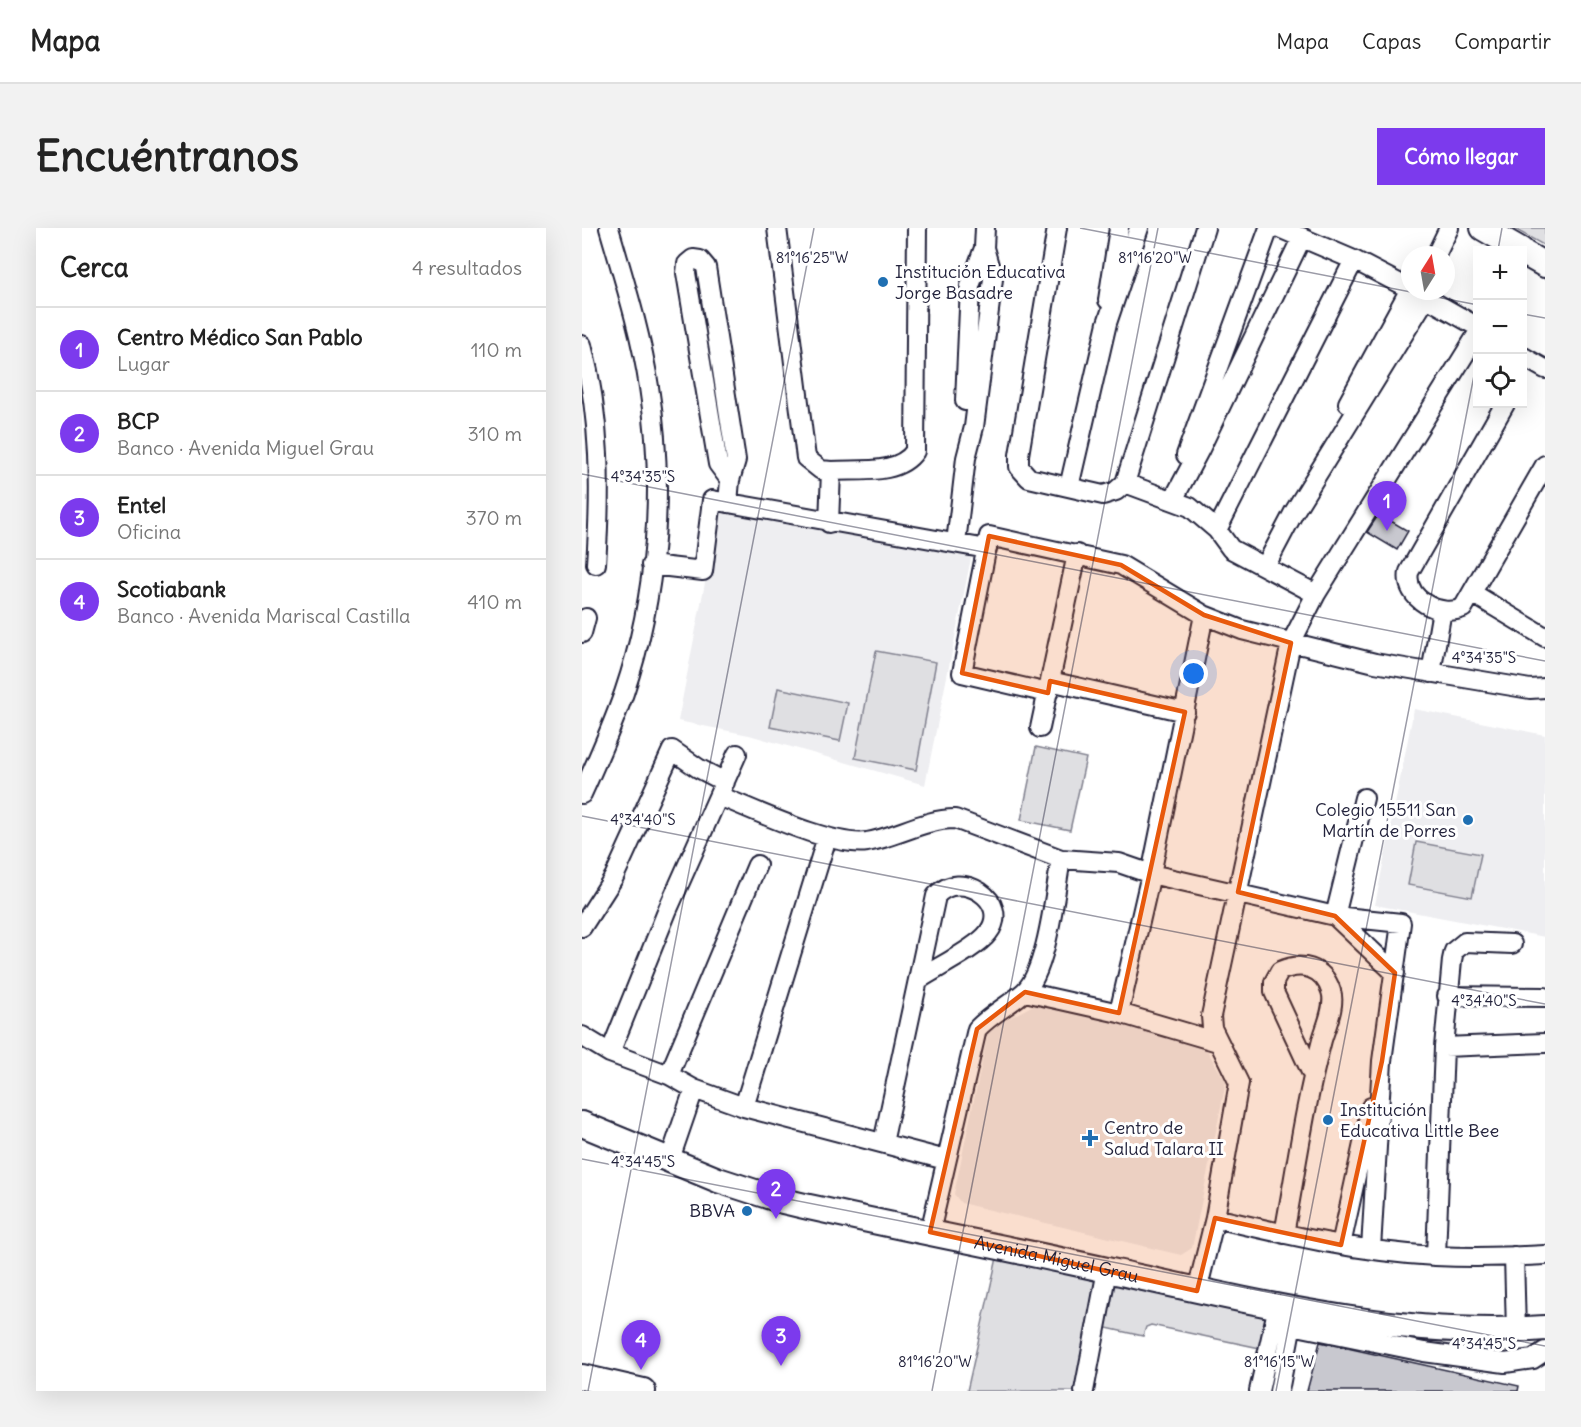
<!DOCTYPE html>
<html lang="es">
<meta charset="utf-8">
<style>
:root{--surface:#fff;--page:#f2f2f2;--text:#222;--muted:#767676;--line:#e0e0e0;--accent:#7c3aed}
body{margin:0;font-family:Delius,sans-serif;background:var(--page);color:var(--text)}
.controls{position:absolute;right:18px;top:18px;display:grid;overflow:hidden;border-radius:0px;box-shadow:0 6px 24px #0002}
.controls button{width:54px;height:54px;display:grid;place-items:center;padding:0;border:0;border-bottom:2px solid var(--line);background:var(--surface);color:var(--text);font:30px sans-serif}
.compass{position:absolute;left:819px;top:18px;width:54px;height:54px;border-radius:50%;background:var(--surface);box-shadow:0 6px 24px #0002;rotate:11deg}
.you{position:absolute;left:612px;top:446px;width:21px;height:21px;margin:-15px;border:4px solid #fff;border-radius:50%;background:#1a73e8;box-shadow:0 0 0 9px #1a73e833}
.badge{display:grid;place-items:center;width:39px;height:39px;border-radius:50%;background:var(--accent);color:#fff;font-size:20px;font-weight:700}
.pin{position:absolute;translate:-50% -50px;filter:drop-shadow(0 2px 3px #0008)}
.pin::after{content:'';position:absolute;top:32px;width:21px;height:18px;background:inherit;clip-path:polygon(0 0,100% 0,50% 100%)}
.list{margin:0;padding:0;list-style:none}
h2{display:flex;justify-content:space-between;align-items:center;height:78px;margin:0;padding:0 24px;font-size:26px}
h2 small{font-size:20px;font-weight:400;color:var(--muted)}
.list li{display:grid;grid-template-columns:39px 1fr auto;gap:18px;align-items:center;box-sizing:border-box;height:84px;padding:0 24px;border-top:2px solid var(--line)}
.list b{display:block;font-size:22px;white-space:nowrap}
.list p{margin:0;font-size:20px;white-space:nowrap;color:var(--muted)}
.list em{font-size:20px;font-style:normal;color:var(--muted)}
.icon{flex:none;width:33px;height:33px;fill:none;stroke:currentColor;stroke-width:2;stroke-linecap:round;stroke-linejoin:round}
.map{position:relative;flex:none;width:963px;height:1163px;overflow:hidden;border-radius:0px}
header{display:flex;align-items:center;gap:36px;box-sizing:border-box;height:84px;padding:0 30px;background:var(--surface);border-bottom:2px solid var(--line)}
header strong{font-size:28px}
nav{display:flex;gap:33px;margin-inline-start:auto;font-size:21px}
.intro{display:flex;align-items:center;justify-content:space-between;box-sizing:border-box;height:144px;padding:0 36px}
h1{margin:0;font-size:42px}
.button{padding:15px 27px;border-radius:0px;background:var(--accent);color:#fff;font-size:21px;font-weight:700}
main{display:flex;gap:36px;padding:0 36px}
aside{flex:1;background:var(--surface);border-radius:0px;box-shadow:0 6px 24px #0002}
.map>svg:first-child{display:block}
</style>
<header>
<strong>Mapa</strong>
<nav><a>Mapa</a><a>Capas</a><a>Compartir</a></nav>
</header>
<div class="intro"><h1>Encuéntranos</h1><a class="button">Cómo llegar</a></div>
<main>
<aside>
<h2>Cerca<small>4 resultados</small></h2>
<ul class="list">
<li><span class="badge">1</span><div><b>Centro Médico San Pablo</b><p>Lugar</p></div><em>110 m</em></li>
<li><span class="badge">2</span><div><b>BCP</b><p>Banco · Avenida Miguel Grau</p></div><em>310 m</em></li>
<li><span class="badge">3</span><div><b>Entel</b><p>Oficina</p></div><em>370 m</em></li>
<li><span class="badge">4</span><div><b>Scotiabank</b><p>Banco · Avenida Mariscal Castilla</p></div><em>410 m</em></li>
</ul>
</aside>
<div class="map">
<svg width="963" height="1163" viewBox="0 0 963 1163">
<rect width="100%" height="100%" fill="#fff"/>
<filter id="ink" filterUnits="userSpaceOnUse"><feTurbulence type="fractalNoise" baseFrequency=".0167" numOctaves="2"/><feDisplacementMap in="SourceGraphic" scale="12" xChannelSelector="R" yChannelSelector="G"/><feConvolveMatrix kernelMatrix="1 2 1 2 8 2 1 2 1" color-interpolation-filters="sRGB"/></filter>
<g filter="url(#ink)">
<path fill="#eeeef1" d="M 138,278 L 390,325 L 343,557 L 167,507 L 96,493 Z
M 832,481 L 963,507 L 963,709 L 793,677 Z
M 457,774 L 617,809 L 644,854 L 610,1020 L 599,1027 L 379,975 L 372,966 L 407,801 Z"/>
<path fill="#dfdfe2" stroke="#80808e" stroke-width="1.5" d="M 931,0 L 963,0 L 963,18 Z
M 294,423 L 354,434 L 334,542 L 273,530 Z
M 196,460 L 266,475 L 258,513 L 188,499 Z
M 454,519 L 504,530 L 488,602 L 439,592 Z
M 834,614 L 899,626 L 890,669 L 826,657 Z
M 419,1012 L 519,1041 L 492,1163 L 385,1163 Z
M 535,1049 L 687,1077 L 678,1120 L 569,1097 L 564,1099 L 561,1108 L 520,1099 L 529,1056 Z"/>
<path fill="#c8c8cf" stroke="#22223b" stroke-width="1.5" d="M 797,286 L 826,303 L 815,322 L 785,304 Z
M 738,1114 L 937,1158 L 936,1163 L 725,1163 Z"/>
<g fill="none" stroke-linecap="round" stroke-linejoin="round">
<defs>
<path id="minor" d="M 195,0 L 224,230 L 239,242 L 249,243 C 276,241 316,248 333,223 L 335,0
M 475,0 L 437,227 L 437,239 L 447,250 L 521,267 L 534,263 L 543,255 L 623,0
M 697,0 L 772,32 L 828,61
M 854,27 L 867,0
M 834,64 L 896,99
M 526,72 L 537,0
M 0,117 C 19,189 19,263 14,336
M 940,128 L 963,141
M 383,173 L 388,58 L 402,20 L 403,0
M 766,175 L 828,61
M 923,176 L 827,344 C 822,371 858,390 881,380 L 963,237
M 604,227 L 687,0
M 543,255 L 608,279 L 635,302 L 649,321 L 734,366
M 487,259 L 525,95 L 557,0
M 591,272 L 618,221 L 720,9
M 146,275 L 148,252 L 154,232 L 124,39 L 118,32 L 111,31 L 105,36 L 104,45 L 136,236 L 148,252
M 247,295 L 249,243
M 635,302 L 772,32
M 374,315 L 384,230 L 392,199 L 411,51 L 402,20
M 69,337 L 121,343 L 130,272 L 405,321
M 683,339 L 712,284 L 844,70
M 890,365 L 963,409
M 0,405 L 4,390
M 849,445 L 860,382
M 468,453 L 603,484
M 466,465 L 380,445 L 407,308 L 539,337 L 622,387 L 660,402 L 793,435 L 948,461 L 963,460
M 458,500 L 495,326
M 0,566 C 15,533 30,499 42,465 C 75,368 83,259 67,159 C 59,105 42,52 27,0
M 137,568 C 173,582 249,619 285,614 C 315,609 342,591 373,591 L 479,631 L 537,635 L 569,646 L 753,688 L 819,695 L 800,833 L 789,1021
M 782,570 L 753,688 L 813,745
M 0,699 L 32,649 L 90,522 L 116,540 L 143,554
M 443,764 L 537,785 L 636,814
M 865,768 L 963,769
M 537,785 L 569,646 L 622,387
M 0,808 L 28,825 L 87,847 L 112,861 L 162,879 L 364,932
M 862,819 L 963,815
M 28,825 L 86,681 L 155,526
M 87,847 L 175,637
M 162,879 L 245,609
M 301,915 L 354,668 C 377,640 431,673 406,705 C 395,720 354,740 336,752
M 88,931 L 112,861
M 633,990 C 705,1007 778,1024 853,1028 C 890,1030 926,1029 963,1027
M 348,1004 L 395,801 C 409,786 426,778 442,764 C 465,744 473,663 479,631
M 702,1006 C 714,941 723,876 740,812 C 744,798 754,777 749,763 C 741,738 719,734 698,743 L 692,754 L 692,764 L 731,848
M 759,1017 L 789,879
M 854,1028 L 862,819 L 870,732 L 872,723 L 883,714 L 930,716
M 932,1028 L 934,1103
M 615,1063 L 633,990 L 657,855 L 630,800 L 629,788 L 709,415 L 734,366 L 896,105
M 710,1097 L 842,1124 L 923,1135 L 951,1131 L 963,1123
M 502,1163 L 525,1042
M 677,1163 L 696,1078
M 697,1163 L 712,1085"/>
<g id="major">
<path d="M 901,0 L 939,22"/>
<path d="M 940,24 L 963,37"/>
<path id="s1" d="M 0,896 L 136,952 L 201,973 C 308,998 417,1018 525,1042 C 668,1073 815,1111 963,1100"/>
<path d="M 0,1149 L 61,1163"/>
</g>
</defs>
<use href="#minor" stroke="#22223b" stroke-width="22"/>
<use href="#major" stroke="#22223b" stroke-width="28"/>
<use href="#minor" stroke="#fff" stroke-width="18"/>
<use href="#major" stroke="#fff" stroke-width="24"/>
</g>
</g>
<path fill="#e8590c" fill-opacity="0.2" stroke="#e8590c" stroke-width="4.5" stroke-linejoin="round" d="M 407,308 L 539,337 L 622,387 L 709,415 L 656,664 L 753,688 L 813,745 L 800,833 L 759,1017 L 633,990 L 615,1063 L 348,1004 L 395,801 L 443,764 L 537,785 L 603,484 L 468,453 L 466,465 L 380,445 Z"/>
<path fill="none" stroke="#22223b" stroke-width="1.5" stroke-opacity="0.45" d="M 498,0 L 896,77M 916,22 L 920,0M 940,86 L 963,90M 0,246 L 963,433M 0,588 L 963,776M 0,931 L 963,1118M 6,1163 L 232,0M 350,1163 L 576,0M 694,1163 L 896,127"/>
<g fill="#1f6fb2" stroke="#fff" stroke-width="2">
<circle cx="301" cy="54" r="6"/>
<circle cx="886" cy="592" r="6"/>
<circle cx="746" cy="892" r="6"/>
<path d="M505 901h6v6h6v6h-6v6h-6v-6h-6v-6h6z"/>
<circle cx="165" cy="983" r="6"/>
</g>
<g text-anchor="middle" stroke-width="6" stroke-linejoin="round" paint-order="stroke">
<g font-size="18" fill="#22223b" stroke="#fff" text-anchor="start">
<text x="313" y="50">Institución Educativa<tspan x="313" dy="21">Jorge Basadre</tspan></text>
<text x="874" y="588" text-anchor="end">Colegio 15511 San<tspan x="874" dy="21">Martín de Porres</tspan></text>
<text x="758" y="888">Institución<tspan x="758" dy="21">Educativa Little Bee</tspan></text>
<text x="522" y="906">Centro de<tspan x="522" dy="21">Salud Talara II</tspan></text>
<text x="153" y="989" text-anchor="end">BBVA</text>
</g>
<g font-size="18" fill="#22223b" stroke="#fff">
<text dy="6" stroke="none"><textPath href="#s1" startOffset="495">Avenida Miguel Grau</textPath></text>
</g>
</g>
<g font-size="15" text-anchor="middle" fill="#22223b" stroke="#fff" stroke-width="6" stroke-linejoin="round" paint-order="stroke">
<text x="230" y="35">81°16'25"W</text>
<text x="573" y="35">81°16'20"W</text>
<text x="61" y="254">4°34'35"S</text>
<text x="902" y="435">4°34'35"S</text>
<text x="61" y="597">4°34'40"S</text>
<text x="902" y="778">4°34'40"S</text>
<text x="61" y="939">4°34'45"S</text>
<text x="902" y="1121">4°34'45"S</text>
<text x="353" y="1139">81°16'20"W</text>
<text x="697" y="1139">81°16'15"W</text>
</g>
</svg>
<div class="controls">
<button>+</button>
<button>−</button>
<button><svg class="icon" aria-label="locate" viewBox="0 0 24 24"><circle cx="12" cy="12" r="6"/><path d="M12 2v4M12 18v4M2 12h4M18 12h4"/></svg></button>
</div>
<svg class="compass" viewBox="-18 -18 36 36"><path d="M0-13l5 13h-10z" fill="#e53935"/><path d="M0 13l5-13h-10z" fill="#767676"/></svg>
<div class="you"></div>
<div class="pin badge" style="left:805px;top:303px">1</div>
<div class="pin badge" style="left:194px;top:991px">2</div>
<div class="pin badge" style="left:199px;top:1138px">3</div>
<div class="pin badge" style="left:59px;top:1142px">4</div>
</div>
</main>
